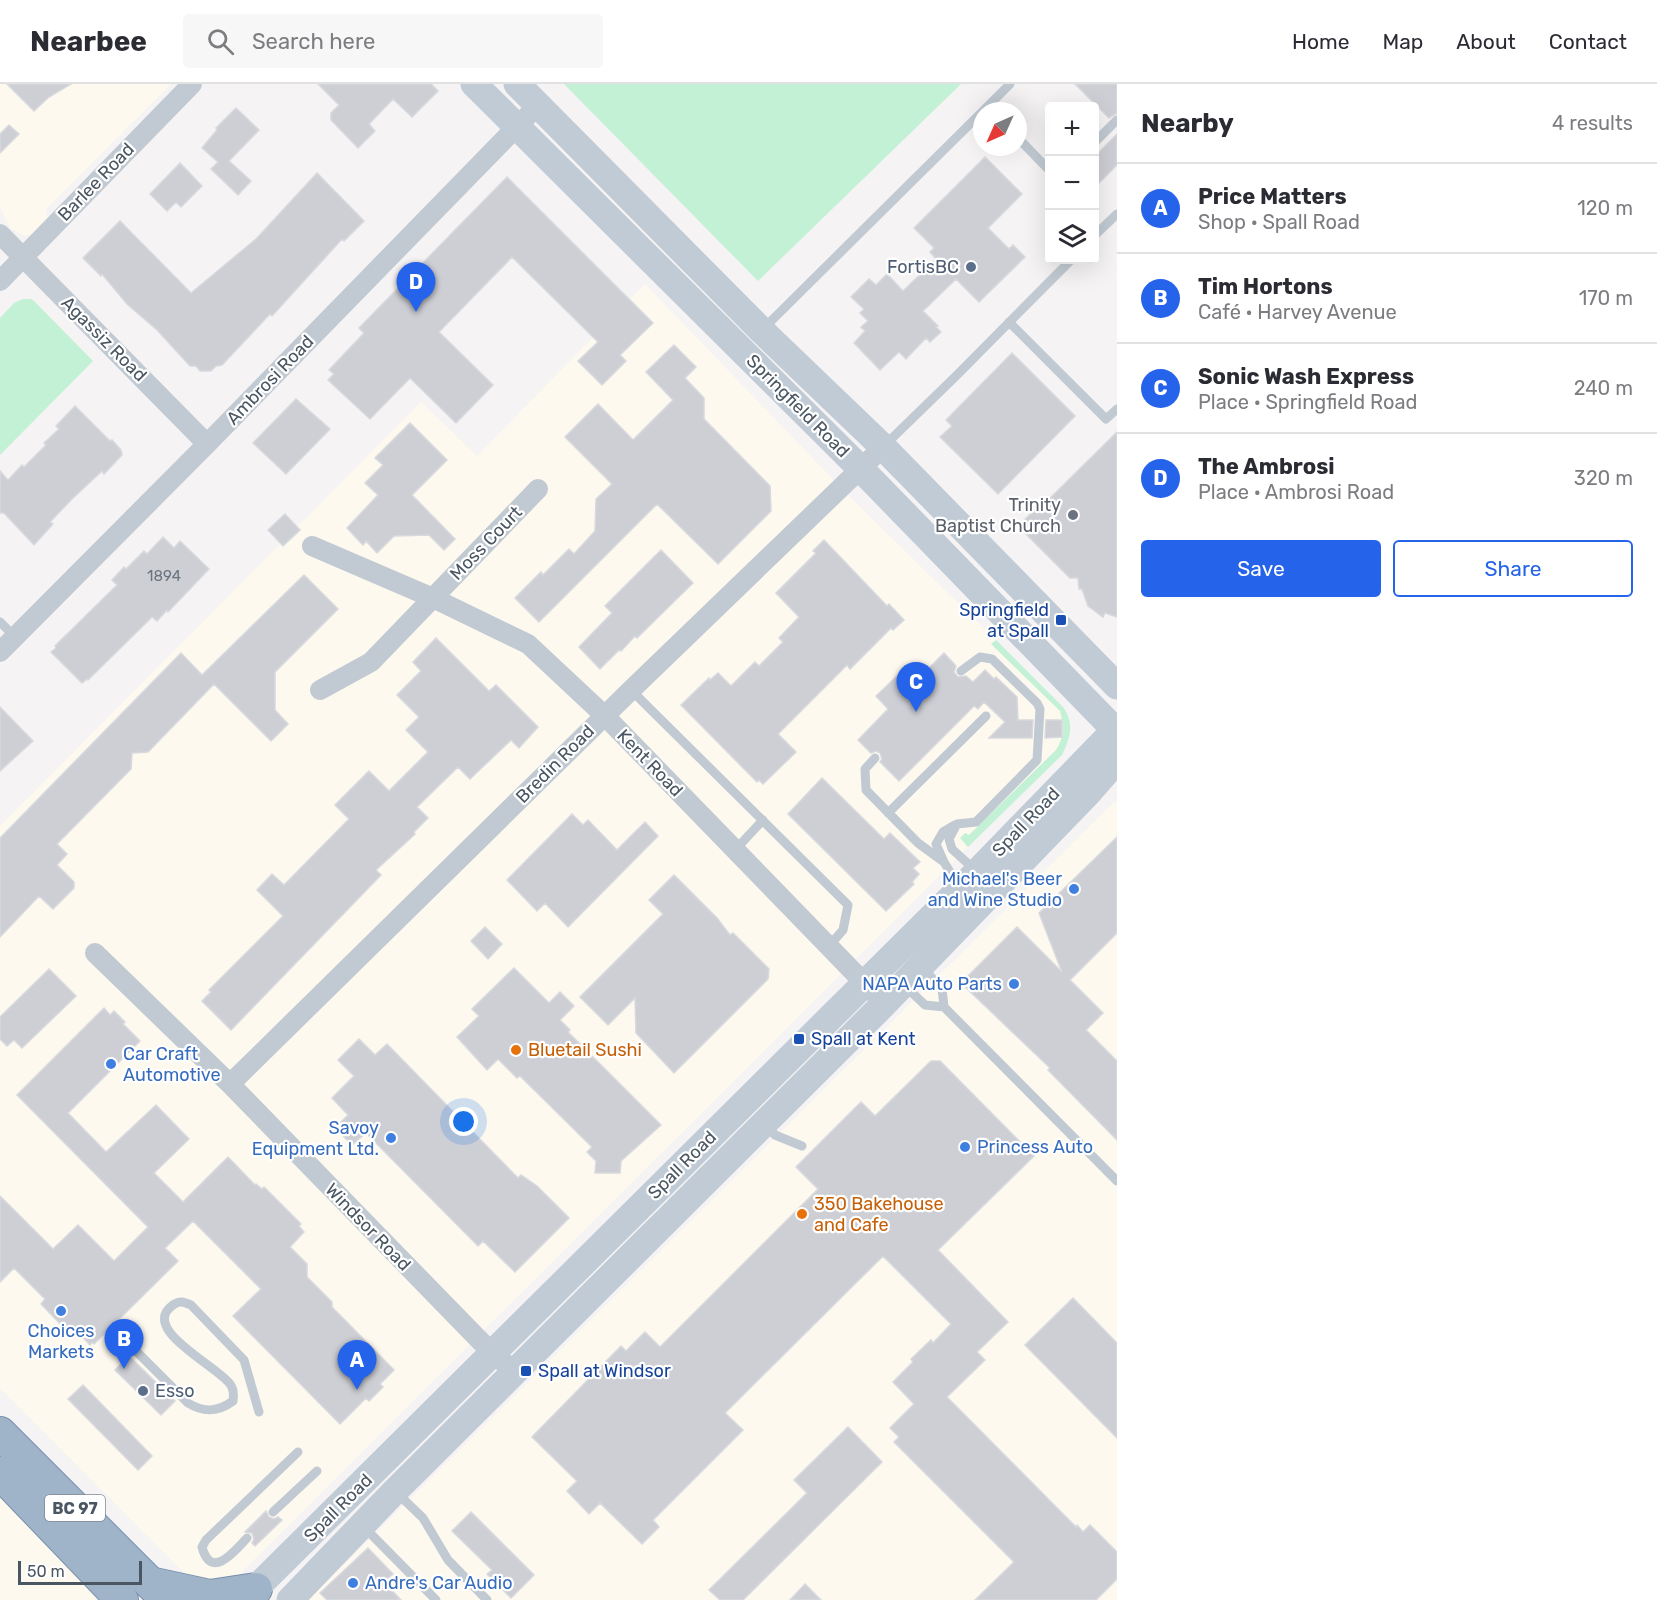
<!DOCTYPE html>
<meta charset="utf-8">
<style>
:root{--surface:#fff;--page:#f7f7f7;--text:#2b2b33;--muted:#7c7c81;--line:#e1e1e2;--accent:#2563eb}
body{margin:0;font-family:Rubik,sans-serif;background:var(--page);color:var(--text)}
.controls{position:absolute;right:18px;top:18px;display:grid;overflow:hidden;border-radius:6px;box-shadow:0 6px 24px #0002}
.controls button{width:54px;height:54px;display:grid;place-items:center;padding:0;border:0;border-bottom:2px solid var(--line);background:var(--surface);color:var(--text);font:30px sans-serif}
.compass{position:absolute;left:973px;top:18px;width:54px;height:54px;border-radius:50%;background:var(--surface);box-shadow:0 6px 24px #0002;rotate:225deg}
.scale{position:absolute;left:18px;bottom:15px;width:124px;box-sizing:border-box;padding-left:6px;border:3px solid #4a5661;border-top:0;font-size:16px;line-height:21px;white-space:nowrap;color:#4a5661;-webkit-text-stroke:4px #fff;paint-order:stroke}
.you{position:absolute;left:464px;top:1038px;width:21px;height:21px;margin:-15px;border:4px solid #fff;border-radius:50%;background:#1a73e8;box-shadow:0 0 0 9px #1a73e833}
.badge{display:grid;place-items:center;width:39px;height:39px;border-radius:50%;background:var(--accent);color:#fff;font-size:20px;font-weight:700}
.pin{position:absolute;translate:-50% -50px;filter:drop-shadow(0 2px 3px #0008)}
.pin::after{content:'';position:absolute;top:32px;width:21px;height:18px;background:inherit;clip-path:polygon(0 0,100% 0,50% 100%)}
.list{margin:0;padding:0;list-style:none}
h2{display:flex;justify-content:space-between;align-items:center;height:78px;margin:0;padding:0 24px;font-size:26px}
h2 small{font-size:20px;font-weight:400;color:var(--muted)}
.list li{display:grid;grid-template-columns:39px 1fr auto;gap:18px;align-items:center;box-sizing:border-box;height:90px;padding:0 24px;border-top:2px solid var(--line)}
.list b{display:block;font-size:22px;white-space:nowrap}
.list p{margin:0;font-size:20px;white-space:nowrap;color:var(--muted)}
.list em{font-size:20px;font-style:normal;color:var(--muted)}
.actions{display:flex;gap:12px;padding:18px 24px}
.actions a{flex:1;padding:14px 0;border:2px solid var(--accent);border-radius:6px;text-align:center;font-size:21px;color:var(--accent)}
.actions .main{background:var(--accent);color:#fff}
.icon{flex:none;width:33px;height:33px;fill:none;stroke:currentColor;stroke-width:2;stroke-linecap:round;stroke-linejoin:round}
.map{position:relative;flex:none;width:1117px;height:1516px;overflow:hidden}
header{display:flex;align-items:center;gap:36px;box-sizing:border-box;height:84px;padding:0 30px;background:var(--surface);border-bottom:2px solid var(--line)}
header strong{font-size:28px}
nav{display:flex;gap:33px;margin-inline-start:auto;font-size:21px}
.search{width:420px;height:54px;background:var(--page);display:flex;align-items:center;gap:15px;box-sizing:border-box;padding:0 21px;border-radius:6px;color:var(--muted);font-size:22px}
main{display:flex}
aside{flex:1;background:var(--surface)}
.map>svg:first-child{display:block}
</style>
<header>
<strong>Nearbee</strong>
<div class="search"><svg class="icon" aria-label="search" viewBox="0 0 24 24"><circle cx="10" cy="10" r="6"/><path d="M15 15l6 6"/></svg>Search here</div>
<nav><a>Home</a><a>Map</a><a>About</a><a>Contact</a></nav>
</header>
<main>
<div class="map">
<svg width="1117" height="1516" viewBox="0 0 1117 1516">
<rect width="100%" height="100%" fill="#f5f3f3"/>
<path fill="#fdf9ef" d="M 0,0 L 171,0 L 46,125 L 48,135 L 35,152 L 23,151 L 10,144 L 0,123 Z
M 645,200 L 856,419 L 996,556 L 992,560 L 1060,627 L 1064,642 L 1063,654 L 1056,666 L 969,751 L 965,749 L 960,754 L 968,763 L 237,1493 L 214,1499 L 187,1492 L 0,1304 L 0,742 L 421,318 L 477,372 Z
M 1117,717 L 1117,1516 L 308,1516 L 1112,720 Z
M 0,1399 L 114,1516 L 0,1516 Z"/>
<path fill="#c3f1d5" d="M 564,0 L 961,0 L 758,197 Z
M 23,215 L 31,215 L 34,217 L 93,277 L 0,371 L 0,234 L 14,219 Z
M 996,556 L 1063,623 C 1075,640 1070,654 1062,671 L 968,763 L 960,754 L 965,749 L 969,751 L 1056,666 C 1065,651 1064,643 1060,627 L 991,560 Z"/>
<path fill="#cdcfd5" stroke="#d7d9de" stroke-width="1.5" d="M 7,0 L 71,0 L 49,13 L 34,27 Z
M 318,0 L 431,0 L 438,7 L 412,33 L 393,15 L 369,40 L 375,47 L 358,64 L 331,36 L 331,29 L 339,21 Z
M 1075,0 L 1117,0 L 1117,29 L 1109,34 Z
M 236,24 L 259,46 L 229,77 L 251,97 L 238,111 L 211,85 L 218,78 L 202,64 L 217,46 L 216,44 Z
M 9,41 L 19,50 L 0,69 L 0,50 Z
M 1117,50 L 1117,81 L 1095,103 L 1095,72 Z
M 985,73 L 1022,110 L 988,144 L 1009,165 L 1013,161 L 1025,173 L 979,218 L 956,195 L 923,227 L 938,242 L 936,243 L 941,248 L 930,258 L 926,254 L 906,275 L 899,268 L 880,286 L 854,259 L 865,247 L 861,243 L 868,237 L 860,229 L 864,225 L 851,213 L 869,195 L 876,201 L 887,190 L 903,207 L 936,175 L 930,168 L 934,164 L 914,144 Z
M 180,79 L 202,102 L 181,123 L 176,118 L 167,127 L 150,110 Z
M 317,89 L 364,137 L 344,157 L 342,155 L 272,232 L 270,230 L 222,281 L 216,282 L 211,287 L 200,287 L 196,282 L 190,282 L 157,246 L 127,220 L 102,190 L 101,192 L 83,174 L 120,137 L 191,209 L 256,155 Z
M 507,93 L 653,239 L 620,271 L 626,277 L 602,301 L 578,277 L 598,258 L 512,173 L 439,248 L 493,301 L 456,339 L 410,294 L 370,335 L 328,296 L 334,290 L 329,286 L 364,249 L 359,244 Z
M 674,261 L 696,283 L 685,294 L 704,314 L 704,335 L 770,402 L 771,427 L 718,480 L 657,420 L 539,538 L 515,514 L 541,488 L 543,491 L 569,465 L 574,470 L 595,447 L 596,415 L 612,400 L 565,353 L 598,320 L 633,356 L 673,316 L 646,288 Z
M 1012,269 L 1075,332 L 998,410 L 940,353 L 952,342 L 946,336 Z
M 296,315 L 330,345 L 286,390 L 253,359 Z
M 75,322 L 110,357 L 112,356 L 121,366 L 122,371 L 104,390 L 102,387 L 72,415 L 50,438 L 53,440 L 34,461 L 4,429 L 0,429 L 0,387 L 8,396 L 22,381 L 24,383 L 46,361 L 44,359 L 59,345 L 56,342 Z
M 410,339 L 447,376 L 412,411 L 455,455 L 444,466 L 429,451 L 394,452 L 377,469 L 366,457 L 363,461 L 347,444 L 378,411 L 365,399 L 383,381 L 375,374 Z
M 1117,348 L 1117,533 L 1105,529 L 1103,533 L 1088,522 L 1082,505 L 1079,505 L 1078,494 L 1070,494 L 1018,442 L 1043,418 L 1045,419 Z
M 285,430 L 300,446 L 283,462 L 268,446 Z
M 163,453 L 174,464 L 180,457 L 209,485 L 168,528 L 167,526 L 157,537 L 152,533 L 88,596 L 87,595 L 82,599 L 51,568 L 56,564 L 55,562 L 117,501 L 112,496 L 124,483 L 126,485 L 144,467 L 147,470 Z
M 824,456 L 887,522 L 889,520 L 904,536 L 893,546 L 891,544 L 850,585 L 847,581 L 778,650 L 796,668 L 763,700 L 759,696 L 757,698 L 681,621 L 709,594 L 710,596 L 718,589 L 731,602 L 755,578 L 759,582 L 783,558 L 779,554 L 799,533 L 776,509 L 816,469 L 813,467 Z
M 661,466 L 693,499 L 637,554 L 635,552 L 621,567 L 619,566 L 600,585 L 579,563 L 612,529 L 605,522 Z
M 304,491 L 338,525 L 275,588 L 275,626 L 288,640 L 271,657 L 214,600 L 148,668 L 132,669 L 131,685 L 57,760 L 67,770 L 57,781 L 74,798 L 74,804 L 53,825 L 39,812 L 0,853 L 0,754 L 181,569 L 202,591 Z
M 436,554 L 489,607 L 496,601 L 538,643 L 519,664 L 511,656 L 470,695 L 458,683 L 417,723 L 428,734 L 414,748 L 415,750 L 376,786 L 381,791 L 231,946 L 202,917 L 211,908 L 209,906 L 283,832 L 257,806 L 272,790 L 284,801 L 349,735 L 335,721 L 369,687 L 389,707 L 428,668 L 406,646 L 419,633 L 397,611 L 421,587 L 413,578 Z
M 944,569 L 956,582 L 954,588 L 958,593 L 966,592 L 973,598 L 985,586 L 994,595 L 996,593 L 1017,613 L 1018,636 L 1033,636 L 1032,654 L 989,654 L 1005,638 L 984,618 L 978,625 L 974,622 L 899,697 L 880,678 L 882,675 L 880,669 L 876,667 L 871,669 L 858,656 L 888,625 L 876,612 L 898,591 L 910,603 Z
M 0,623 L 33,657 L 0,687 Z
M 1046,636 L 1062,636 L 1062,653 L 1045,654 Z
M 822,694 L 884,755 L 890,749 L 920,778 L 913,784 L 919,790 L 912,798 L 914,800 L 886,827 L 788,730 Z
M 572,730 L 583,741 L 588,736 L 617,766 L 645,738 L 658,752 L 568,843 L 545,819 L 537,827 L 507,796 Z
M 1117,753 L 1117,849 L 1070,896 L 1103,929 L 1086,946 L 1117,977 L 1117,1056 L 1048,986 L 1050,984 L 961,899 L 1017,843 L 1062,888 L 1039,829 Z
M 674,791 L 717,834 L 730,851 L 733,849 L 769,885 L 768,895 L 674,989 L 636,949 L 635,914 L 608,941 L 580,913 L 663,830 L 649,816 Z
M 485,843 L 502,860 L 488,875 L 471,857 Z
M 514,884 L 549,919 L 560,908 L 574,922 L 560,936 L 570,946 L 568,948 L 661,1041 L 621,1077 L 620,1089 L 595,1089 L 596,1077 L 587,1068 L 592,1063 L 520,992 L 517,994 L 498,975 L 487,986 L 457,953 L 479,932 L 472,925 Z
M 49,885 L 76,912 L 22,964 L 14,956 L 7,962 L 0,955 L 0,933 Z
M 104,924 L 110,931 L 114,927 L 125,938 L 123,940 L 140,957 L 68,1029 L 106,1068 L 156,1021 L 189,1055 L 154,1089 L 183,1118 L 228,1073 L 255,1101 L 256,1100 L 262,1105 L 264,1103 L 301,1140 L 299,1142 L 304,1148 L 290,1163 L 307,1180 L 307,1193 L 332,1218 L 332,1223 L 394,1286 L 380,1300 L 383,1303 L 369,1317 L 366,1314 L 340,1340 L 233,1232 L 261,1205 L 193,1137 L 165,1164 L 178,1177 L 94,1260 L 92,1258 L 90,1261 L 72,1242 L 67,1247 L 41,1220 L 45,1215 L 14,1184 L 0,1198 L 0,1112 L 53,1165 L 78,1141 L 114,1177 L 148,1143 L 17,1011 Z
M 359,955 L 375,971 L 387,960 L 518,1094 L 521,1091 L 537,1102 L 569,1134 L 515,1188 L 483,1157 L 478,1162 L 366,1049 L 352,1061 L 335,1044 L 348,1031 L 332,1014 L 354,992 L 338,976 Z
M 931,977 L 940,977 L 1034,1072 L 938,1166 L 1008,1238 L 977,1268 L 985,1276 L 947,1313 L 1076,1443 L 1077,1441 L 1083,1448 L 1090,1441 L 1117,1468 L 1117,1495 L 1096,1516 L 975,1516 L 1014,1478 L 894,1358 L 899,1353 L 890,1344 L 914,1320 L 893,1298 L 913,1278 L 911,1275 L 931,1256 L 933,1259 L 951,1240 L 883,1172 L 725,1329 L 743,1346 L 653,1436 L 659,1443 L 642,1460 L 600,1419 L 589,1430 L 567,1407 L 577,1397 L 532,1353 L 621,1262 L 626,1267 L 645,1248 L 660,1263 L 818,1105 L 796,1083 L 861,1018 L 875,1032 Z
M 1073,1214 L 1117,1259 L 1117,1354 L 1025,1261 Z
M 129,1272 L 175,1317 L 161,1331 L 115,1286 Z
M 83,1301 L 152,1372 L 138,1386 L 68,1315 Z
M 848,1343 L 882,1378 L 743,1516 L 720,1516 L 709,1506 L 807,1409 L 794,1396 Z
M 266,1427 L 269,1433 L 274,1435 L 278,1433 L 282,1436 L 255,1462 L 252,1459 L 254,1455 L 252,1449 L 245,1448 Z
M 471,1428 L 534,1491 L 511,1514 L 487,1490 L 492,1486 L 452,1447 Z
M 368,1464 L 393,1490 L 384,1498 L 401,1516 L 327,1516 L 320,1509 Z
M 805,1500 L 821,1516 L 790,1516 Z"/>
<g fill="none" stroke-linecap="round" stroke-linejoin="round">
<defs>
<path id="trunk" d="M 0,1349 L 167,1516
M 0,1389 L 122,1516
M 150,1499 L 210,1512 L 256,1505"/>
</defs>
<use href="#trunk" stroke="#7690ad" stroke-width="34"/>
<path stroke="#c1cad2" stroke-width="9" d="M 983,27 L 1010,0
M 1018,54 L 1050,87
M 1094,59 L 1117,36
M 1094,152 L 1117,130
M 1009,238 L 1106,335 L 1117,325
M 764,244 L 982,28
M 885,361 L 957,291 L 1071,176
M 0,538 L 15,553
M 961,587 L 980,573 L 992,575 L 1037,619 L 1040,625 L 1037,676 L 976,738 L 957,740 L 949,755 L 952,765 L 975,786
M 631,606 L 848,821 L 843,846 L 829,862
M 875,674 L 865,685 L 866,706 L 918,759 L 944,778
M 888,729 L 986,632
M 955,741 L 943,748 L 936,760 L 944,778 L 959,803
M 735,766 L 763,736
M 921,883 L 942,904 L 944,923
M 905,902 L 925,921 L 944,923 L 1117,1097
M 766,1041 L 775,1051 L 802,1062
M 122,1253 L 188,1319 C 204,1329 218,1328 233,1317 C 234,1310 234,1305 230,1300 C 216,1281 139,1245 173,1221 C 180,1216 184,1218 191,1221 L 244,1276 L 259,1328
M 396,1408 L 423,1434 L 448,1476 L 487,1516
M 273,1428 L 317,1387
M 364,1443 L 436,1516
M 247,1454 C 235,1467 211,1497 202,1463 L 206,1456 L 298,1368"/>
<path stroke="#c1cad2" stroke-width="20" d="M 0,150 L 207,360
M 0,197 L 192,0
M 312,462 L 433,514 L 528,560 L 605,632 L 874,909
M 0,568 L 207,360 L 538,21
M 320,606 L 371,578 L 538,405
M 95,869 L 230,1000 L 493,1270 L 515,1287
M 230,1000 L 631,606 L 883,363"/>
<path stroke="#c1cbd6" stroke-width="27" d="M 474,0 L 860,384 L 1117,648
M 517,0 L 761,246 L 883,363 L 1117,602
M 244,1516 L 977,788 L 1117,644
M 290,1516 L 395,1407 L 884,920 L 1090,707 L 1117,676"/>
<use href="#trunk" stroke="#9fb4c9" stroke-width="32"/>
</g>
<g fill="#5c6f8a" stroke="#fff" stroke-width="2">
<circle cx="971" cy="183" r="6"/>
<circle cx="143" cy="1307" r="6"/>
</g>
<circle fill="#6b7280" stroke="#fff" stroke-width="2" cx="1073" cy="431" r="6"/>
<g fill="#1a4fb4" stroke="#fff" stroke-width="2">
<rect x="1055" y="530" width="12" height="12" rx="3"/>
<rect x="793" y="949" width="12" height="12" rx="3"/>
<rect x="520" y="1281" width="12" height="12" rx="3"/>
</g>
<g fill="#3f7fe0" stroke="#fff" stroke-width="2">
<circle cx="1074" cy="805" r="6"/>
<circle cx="1014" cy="900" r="6"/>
<circle cx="111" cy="980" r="6"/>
<circle cx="391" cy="1054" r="6"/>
<circle cx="965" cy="1063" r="6"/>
<circle cx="61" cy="1227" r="6"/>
<circle cx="353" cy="1499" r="6"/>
</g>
<g fill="#e8710a" stroke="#fff" stroke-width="2">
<circle cx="516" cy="966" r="6"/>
<circle cx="802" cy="1130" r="6"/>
</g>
<g text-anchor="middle" stroke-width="4.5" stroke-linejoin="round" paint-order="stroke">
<g font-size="15" fill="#6b747e">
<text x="164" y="497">1894</text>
</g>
<rect fill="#fff" stroke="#808990" stroke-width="1.5" x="45" y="1411" width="60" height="26" rx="4.5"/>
<g font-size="16" font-weight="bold" fill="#4a5661">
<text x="75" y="1430">BC 97</text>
</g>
<g font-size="18" fill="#4a5661" stroke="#fff">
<text transform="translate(96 98) rotate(-46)" y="6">Barlee Road</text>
<text transform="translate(104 255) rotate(45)" y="6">Agassiz Road</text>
<text transform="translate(270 296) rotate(-46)" y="6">Ambrosi Road</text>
<text transform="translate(798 322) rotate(45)" y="6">Springfield Road</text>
<text transform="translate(486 459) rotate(-46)" y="6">Moss Court</text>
<text transform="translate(650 679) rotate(46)" y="6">Kent Road</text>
<text transform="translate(555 680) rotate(-45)" y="6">Bredin Road</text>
<text transform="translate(1026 738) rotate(-46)" y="6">Spall Road</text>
<text transform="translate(682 1081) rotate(-45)" y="6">Spall Road</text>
<text transform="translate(368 1143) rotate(46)" y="6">Windsor Road</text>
<text transform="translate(338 1424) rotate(-45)" y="6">Spall Road</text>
</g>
<g font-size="18" fill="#4e5e75" stroke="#fff" text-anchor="end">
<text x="959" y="189">FortisBC</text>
<text x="155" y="1313" text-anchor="start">Esso</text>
</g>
<g font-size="18" fill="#5b616d" stroke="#fff" text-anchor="end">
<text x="1061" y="427">Trinity<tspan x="1061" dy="21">Baptist Church</tspan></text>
</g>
<g font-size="18" fill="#164399" stroke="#fff" text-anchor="start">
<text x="1049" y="532" text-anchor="end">Springfield<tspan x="1049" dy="21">at Spall</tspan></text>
<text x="811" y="961">Spall at Kent</text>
<text x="538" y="1293">Spall at Windsor</text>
</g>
<g font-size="18" fill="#366cbe" stroke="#fff" text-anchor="end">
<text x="1062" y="801">Michael's Beer<tspan x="1062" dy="21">and Wine Studio</tspan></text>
<text x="1002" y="906">NAPA Auto Parts</text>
<text x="123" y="976" text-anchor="start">Car Craft<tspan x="123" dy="21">Automotive</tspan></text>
<text x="379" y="1050">Savoy<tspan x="379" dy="21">Equipment Ltd.</tspan></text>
<text x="977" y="1069" text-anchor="start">Princess Auto</text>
<text x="61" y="1253" text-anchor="middle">Choices<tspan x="61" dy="21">Markets</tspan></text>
<text x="365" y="1505" text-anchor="start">Andre's Car Audio</text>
</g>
<g font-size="18" fill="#c56008" stroke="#fff" text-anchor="start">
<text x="528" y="972">Bluetail Sushi</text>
<text x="814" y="1126">350 Bakehouse<tspan x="814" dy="21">and Cafe</tspan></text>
</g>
</g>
</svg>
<div class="controls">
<button>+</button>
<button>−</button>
<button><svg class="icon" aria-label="layers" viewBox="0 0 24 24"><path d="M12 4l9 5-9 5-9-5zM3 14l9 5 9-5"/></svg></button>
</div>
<svg class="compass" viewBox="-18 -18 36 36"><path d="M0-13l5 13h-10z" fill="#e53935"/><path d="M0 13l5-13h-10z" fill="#7c7c81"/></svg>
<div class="scale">50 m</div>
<div class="you"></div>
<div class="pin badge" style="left:357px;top:1306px">A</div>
<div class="pin badge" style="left:124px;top:1285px">B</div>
<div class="pin badge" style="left:916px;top:628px">C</div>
<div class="pin badge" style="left:416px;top:228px">D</div>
</div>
<aside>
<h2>Nearby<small>4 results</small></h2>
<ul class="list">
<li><span class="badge">A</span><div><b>Price Matters</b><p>Shop · Spall Road</p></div><em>120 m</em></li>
<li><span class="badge">B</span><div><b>Tim Hortons</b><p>Café · Harvey Avenue</p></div><em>170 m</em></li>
<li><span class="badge">C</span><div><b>Sonic Wash Express</b><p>Place · Springfield Road</p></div><em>240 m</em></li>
<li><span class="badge">D</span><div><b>The Ambrosi</b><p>Place · Ambrosi Road</p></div><em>320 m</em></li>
</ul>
<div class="actions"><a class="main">Save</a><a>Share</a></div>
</aside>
</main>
